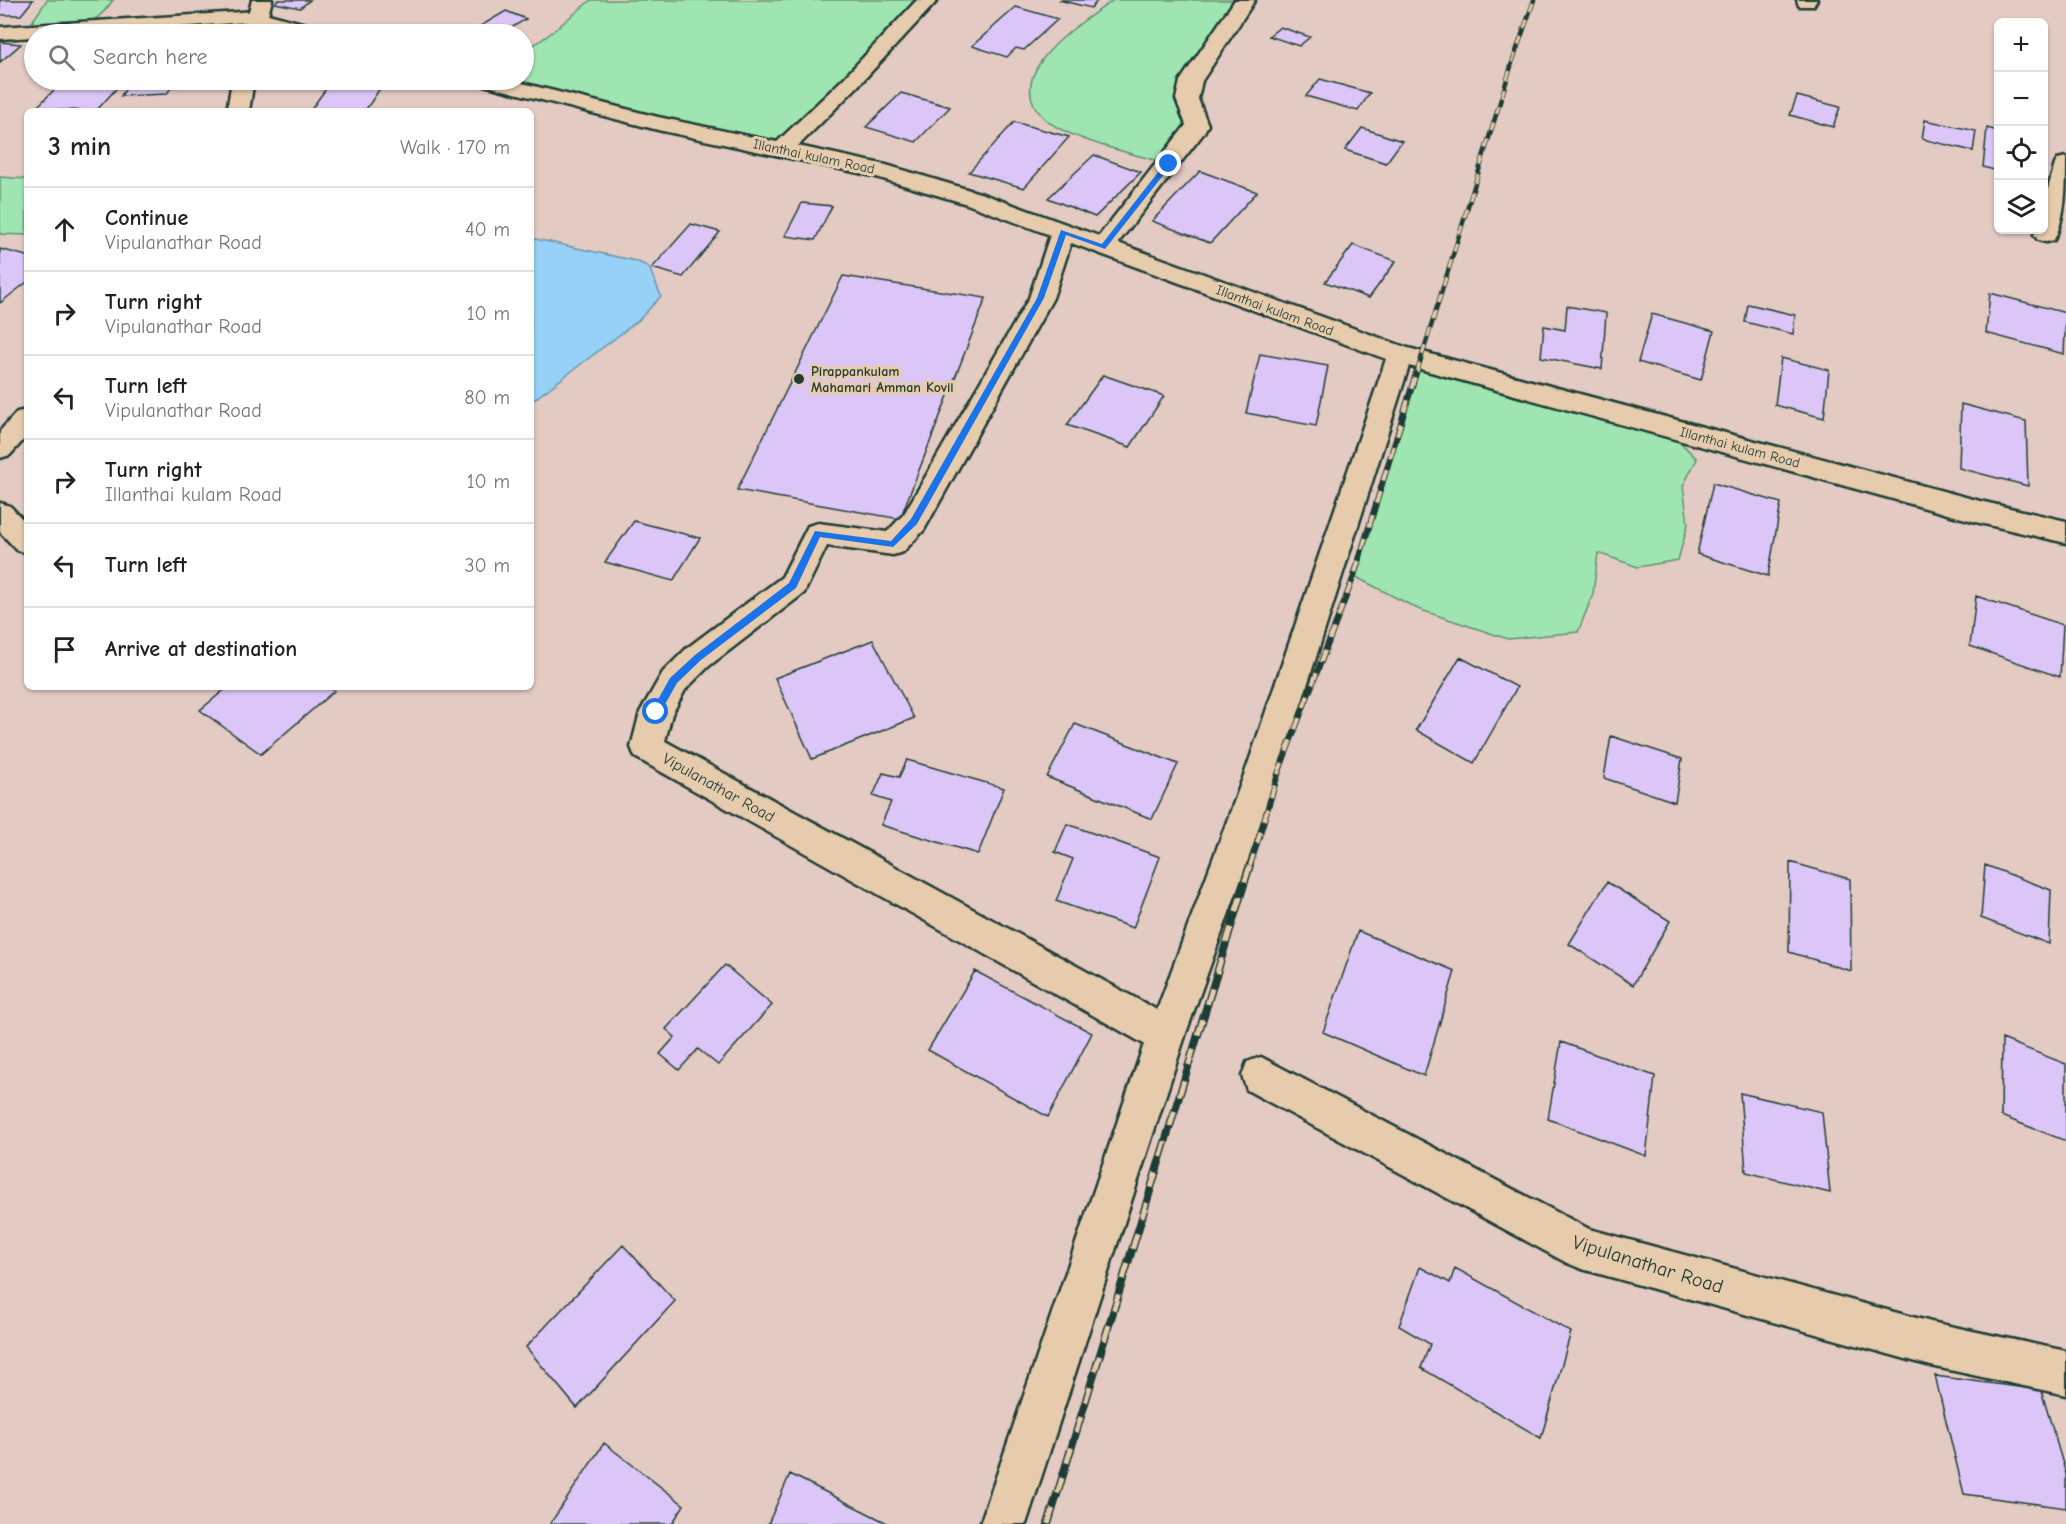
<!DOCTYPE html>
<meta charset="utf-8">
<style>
:root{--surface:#fff;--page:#f2f2f2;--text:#222;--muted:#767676;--line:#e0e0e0}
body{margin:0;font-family:"Comic Neue",sans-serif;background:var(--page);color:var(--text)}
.controls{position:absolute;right:18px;top:18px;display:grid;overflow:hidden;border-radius:9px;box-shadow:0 2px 4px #0004}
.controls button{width:54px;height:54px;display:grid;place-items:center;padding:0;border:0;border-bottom:2px solid var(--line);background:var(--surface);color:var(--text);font:30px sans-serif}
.stop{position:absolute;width:18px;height:18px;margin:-14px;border:4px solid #1a73e8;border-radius:50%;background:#fff}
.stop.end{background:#1a73e8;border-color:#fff;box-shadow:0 2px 6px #0008}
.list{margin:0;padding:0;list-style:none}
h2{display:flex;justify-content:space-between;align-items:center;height:78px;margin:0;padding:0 24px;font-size:26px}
h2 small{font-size:20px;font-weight:400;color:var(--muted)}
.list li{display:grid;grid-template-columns:39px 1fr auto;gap:18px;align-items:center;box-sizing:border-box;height:84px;padding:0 24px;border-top:2px solid var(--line)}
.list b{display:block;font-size:22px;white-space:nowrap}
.list p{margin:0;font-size:20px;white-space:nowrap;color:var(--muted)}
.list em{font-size:20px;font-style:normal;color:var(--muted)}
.icon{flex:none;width:33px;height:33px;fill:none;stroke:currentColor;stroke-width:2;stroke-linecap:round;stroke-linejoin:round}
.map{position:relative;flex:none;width:2066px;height:1524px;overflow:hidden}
.search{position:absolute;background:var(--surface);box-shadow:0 2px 4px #0004;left:24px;top:24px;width:510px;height:66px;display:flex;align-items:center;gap:15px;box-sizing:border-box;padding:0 21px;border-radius:33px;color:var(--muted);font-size:22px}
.panel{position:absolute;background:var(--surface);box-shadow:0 2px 4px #0004;left:24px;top:108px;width:510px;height:582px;border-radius:9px}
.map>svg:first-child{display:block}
</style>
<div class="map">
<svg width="2066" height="1524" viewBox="0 0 2066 1524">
<rect width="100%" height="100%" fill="#e3cac3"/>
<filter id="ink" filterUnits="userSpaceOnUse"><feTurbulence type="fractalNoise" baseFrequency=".0167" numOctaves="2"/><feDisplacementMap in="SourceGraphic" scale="12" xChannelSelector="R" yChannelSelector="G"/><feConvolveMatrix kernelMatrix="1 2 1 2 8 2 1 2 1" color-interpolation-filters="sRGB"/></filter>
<g filter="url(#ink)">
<path fill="#9fe5b1" stroke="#5f9172" stroke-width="1.5" d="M 47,0 L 113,0 C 89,36 68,26 30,25 Z
M 591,0 L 928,0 L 782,149 L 566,101 L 487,80 L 524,80 L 524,51 L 546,37 Z
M 1114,0 L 1245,0 L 1191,81 L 1197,125 L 1169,164 C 1138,155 1064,139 1043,117 C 999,73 1083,21 1114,0 Z
M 0,177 L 27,179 L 27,235 L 0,234 Z
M 1420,360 L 1664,426 L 1697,459 L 1683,486 L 1688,524 L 1678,560 L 1638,567 L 1598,553 L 1593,594 L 1578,632 L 1508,639 L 1418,609 L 1354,576 Z"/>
<path fill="#97d1f7" stroke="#6796a9" stroke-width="1.5" d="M 531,238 L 636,261 L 649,267 L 661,296 L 639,320 L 531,402 Z"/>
<path fill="#dbc6f7" stroke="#1f3d34" stroke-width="1.5" d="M 0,0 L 33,0 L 21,15 L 0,15 Z
M 278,0 L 310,0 L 300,8 L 275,3 Z
M 1059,0 L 1098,0 L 1091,8 Z
M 1016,7 L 1058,19 L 1024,50 L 1016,48 L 1007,57 L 972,46 Z
M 506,11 L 526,19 L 501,34 L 467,34 Z
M 208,27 L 240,27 L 235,34 L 201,34 Z
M 1280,27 L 1310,37 L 1299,46 L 1269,36 Z
M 0,42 L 21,44 L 0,62 Z
M 1320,79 L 1370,93 L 1358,111 L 1306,96 Z
M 64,80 L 124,80 L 96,111 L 35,109 Z
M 131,80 L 175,80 L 167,94 L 121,96 Z
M 332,80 L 354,80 L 385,81 L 365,111 L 310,111 Z
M 901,93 L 950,107 L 916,142 L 866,127 Z
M 1797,96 L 1840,107 L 1833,127 L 1790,115 Z
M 1925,120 L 1976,131 L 1973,151 L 1922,139 Z
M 1014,122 L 1069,137 L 1024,188 L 969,172 Z
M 1362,128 L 1402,141 L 1386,163 L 1345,150 Z
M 1987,128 L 1998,131 L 1998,171 L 1983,167 Z
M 1094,155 L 1141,172 L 1095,217 L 1048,198 Z
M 1200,171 L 1257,192 L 1210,243 L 1152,221 Z
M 802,203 L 832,206 L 815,240 L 785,236 Z
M 691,224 L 720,232 L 683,277 L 652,268 Z
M 1353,245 L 1396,261 L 1369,298 L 1325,282 Z
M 0,249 L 27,256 L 27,282 L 0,303 Z
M 843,276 L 986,298 L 900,519 L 737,490 Z
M 1990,293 L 2066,313 L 2064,354 L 1986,333 Z
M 1748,304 L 1795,315 L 1793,334 L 1745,322 Z
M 1567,306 L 1606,313 L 1602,369 L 1541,357 L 1544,326 L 1565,330 Z
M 1652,314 L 1714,331 L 1701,380 L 1638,362 Z
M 1260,354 L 1328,366 L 1316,426 L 1246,413 Z
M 1781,358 L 1829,370 L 1824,418 L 1775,405 Z
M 1103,375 L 1164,396 L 1130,447 L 1067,425 Z
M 1961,404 L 2026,421 L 2028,486 L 1959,468 Z
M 1713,483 L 1781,503 L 1768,576 L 1697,554 Z
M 634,521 L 700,538 L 673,581 L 605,562 Z
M 1976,596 L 2063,625 L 2060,677 L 1970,646 Z
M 873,640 L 914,718 L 812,759 L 775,678 Z
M 1460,657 L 1517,687 L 1474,763 L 1416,730 Z
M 228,687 L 329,687 L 334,691 L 261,754 L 200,710 Z
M 1075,724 L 1178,764 L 1152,819 L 1047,777 Z
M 1611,736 L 1682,759 L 1675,802 L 1604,778 Z
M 907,760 L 1004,788 L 978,854 L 881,825 L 891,802 L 873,796 L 883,773 L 899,777 Z
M 1067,824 L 1160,857 L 1133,928 L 1056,901 L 1073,859 L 1055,852 Z
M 1790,862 L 1850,879 L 1851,971 L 1789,952 Z
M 1985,865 L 2051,890 L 2049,944 L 1981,918 Z
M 1607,882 L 1670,921 L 1633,985 L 1569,944 Z
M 1358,931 L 1455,971 L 1424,1076 L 1323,1032 Z
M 725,965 L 772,1005 L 718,1065 L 698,1049 L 679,1070 L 660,1054 L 675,1037 L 666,1029 Z
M 975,971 L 1092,1033 L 1048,1117 L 928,1050 Z
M 2002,1039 L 2066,1064 L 2066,1141 L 2001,1116 Z
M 1561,1042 L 1655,1076 L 1646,1156 L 1548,1119 Z
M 1740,1093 L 1822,1112 L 1830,1193 L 1746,1172 Z
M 623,1245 L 675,1301 L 577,1408 L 526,1347 Z
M 1420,1267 L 1450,1283 L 1455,1268 L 1571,1332 L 1541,1438 L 1421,1368 L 1430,1344 L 1399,1326 Z
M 1935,1376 L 2041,1390 L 2066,1474 L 2066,1508 L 1964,1494 Z
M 604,1443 L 684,1505 L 672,1524 L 550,1524 Z
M 790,1474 L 889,1524 L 768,1524 Z"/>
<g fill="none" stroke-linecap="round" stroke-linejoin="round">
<defs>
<path id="minor" d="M 917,0 L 938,0 L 857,87 L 798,146 L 886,165 L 983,194 L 1099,236 L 1186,125 L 1176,99 L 1180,81 L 1235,0 L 1255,0 L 1202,81 L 1198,99 L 1208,125 L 1203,134 L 1118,243 L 1408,348 L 1980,501 L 2066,521 L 2066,543 L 1980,523 L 1409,366 L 1281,767 L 1185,1036 L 1026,1524 L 980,1524 L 1144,1044 L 635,757 L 631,747 L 640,712 L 663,672 L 687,648 L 782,577 L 808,526 L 818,523 L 887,532 L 904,514 L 1029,298 L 1050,235 L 967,204 L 873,176 L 658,130 L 480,84 L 476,80 L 510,80 L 658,117 L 777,142 L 843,79 ZM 1071,243 L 1386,359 L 1247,767 L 1157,1010 L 665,741 L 672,714 L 685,690 L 709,666 L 804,593 L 827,546 L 893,555 L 903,552 L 924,530 L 1053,298 Z
M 1797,0 L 1817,0 L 1813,6 L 1799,6 Z
M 257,11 L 328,30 L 331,34 L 300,34 L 250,21 L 247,17 L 250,13 Z
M 2066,157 C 2066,184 2066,217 2054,240 L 2046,242 L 2038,240 L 2034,235 L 2036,230 L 2044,230 L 2044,203 L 2055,164 L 2058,159 Z
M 0,503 L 10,506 L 27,524 L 27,553 L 17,550 L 0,532 Z
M 1261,1057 L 1589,1229 L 1931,1322 L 2066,1351 L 2066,1395 L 1931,1366 L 1582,1269 L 1567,1263 L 1247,1090 L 1242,1076 L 1247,1062 Z"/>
<path id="tertiary" d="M 257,11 L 264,13 L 267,17 L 264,21 L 73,34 L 34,34 L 34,37 L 0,39 L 0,27 Z"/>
<path id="trunk" d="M 252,0 L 272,0 L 263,34 L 243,34 Z
M 232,80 L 254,80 L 249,111 L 227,111 Z
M 27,410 L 27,436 L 10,455 L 0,458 L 0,431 L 17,412 Z"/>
</defs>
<use href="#minor" stroke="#1f3d34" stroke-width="5"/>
<use href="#tertiary" stroke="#1f3d34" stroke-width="5"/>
<use href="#trunk" stroke="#1f3d34" stroke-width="5"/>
<use href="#minor" fill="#e6cbad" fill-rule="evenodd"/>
<use href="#tertiary" fill="#e6cbad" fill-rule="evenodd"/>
<use href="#trunk" fill="#e6cbad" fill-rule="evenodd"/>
<defs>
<path id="rail-far2" d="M 1417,372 L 1512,63 L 1534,0"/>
<path id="rail-far1" d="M 1250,866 L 1279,771 L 1354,576 L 1417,370"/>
<path id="rail" d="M 1048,1524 L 1250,865"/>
</defs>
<use href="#rail-far2" stroke="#1f3d34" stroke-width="4.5"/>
<use href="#rail-far1" stroke="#1f3d34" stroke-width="6"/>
<use href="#rail" stroke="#1f3d34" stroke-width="8"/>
<use href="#rail-far2" stroke="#e6cbad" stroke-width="3" stroke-dasharray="9" stroke-linecap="butt"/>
<use href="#rail-far1" stroke="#e6cbad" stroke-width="4" stroke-dasharray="12" stroke-linecap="butt"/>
<use href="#rail" stroke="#e6cbad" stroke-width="5" stroke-dasharray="16" stroke-linecap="butt"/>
</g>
</g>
<path fill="#1a73e8" d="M 1166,162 L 1172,164 L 1105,249 L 1066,235 L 1044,298 L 917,524 L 893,547 L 820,537 L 796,588 L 701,660 L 677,683 L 659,715 L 653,715 L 651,712 L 670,678 L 695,655 L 789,583 L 815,531 L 891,541 L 911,519 L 1037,298 L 1061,230 L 1102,244 Z"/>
<circle fill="#1f3d34" stroke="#e6cbad" stroke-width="2" cx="799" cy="379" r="6"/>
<g text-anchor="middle" stroke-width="6" stroke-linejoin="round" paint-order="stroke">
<g font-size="14" fill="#1f3d34" stroke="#e6cbad">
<text transform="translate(814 156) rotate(12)" y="5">Illanthai kulam Road</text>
<text transform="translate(1275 310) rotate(20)" y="5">Illanthai kulam Road</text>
<text transform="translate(1740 447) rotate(15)" y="5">Illanthai kulam Road</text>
</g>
<g font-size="14" font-weight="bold" fill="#1f3d34" stroke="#e6cbad" text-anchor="start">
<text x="811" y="376">Pirappankulam<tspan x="811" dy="16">Mahamari Amman Kovil</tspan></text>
</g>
<g font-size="16" fill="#1f3d34" stroke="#e6cbad">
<text transform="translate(719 787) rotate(29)" y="6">Vipulanathar Road</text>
</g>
<g font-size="20" fill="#1f3d34" stroke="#e6cbad">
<text transform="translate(1648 1264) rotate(17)" y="7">Vipulanathar Road</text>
</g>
</g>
</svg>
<div class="controls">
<button>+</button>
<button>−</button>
<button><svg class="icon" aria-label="locate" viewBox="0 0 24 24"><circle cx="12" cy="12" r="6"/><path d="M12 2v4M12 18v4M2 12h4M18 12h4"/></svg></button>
<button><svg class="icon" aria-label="layers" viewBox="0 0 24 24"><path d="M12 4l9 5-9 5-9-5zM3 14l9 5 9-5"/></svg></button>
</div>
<div class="stop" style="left:656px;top:712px"></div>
<div class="stop end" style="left:1169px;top:164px"></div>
<div class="search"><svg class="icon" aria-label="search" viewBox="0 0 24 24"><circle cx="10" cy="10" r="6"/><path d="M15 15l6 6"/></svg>Search here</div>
<section class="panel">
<h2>3 min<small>Walk · 170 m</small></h2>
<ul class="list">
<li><svg class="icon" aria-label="ahead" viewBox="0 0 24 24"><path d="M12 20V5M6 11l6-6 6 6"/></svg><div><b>Continue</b><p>Vipulanathar Road</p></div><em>40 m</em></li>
<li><svg class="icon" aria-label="right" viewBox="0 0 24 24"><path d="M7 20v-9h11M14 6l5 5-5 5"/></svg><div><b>Turn right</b><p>Vipulanathar Road</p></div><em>10 m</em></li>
<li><svg class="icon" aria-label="left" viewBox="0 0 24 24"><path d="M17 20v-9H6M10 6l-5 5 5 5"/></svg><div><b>Turn left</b><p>Vipulanathar Road</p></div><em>80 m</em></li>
<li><svg class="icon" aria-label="right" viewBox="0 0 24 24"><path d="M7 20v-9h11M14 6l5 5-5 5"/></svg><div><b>Turn right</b><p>Illanthai kulam Road</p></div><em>10 m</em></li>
<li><svg class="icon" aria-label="left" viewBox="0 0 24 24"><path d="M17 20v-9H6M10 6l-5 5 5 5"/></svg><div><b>Turn left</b></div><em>30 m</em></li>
<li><svg class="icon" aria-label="arrive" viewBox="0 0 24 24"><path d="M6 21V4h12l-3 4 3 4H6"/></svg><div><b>Arrive at destination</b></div></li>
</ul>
</section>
</div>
